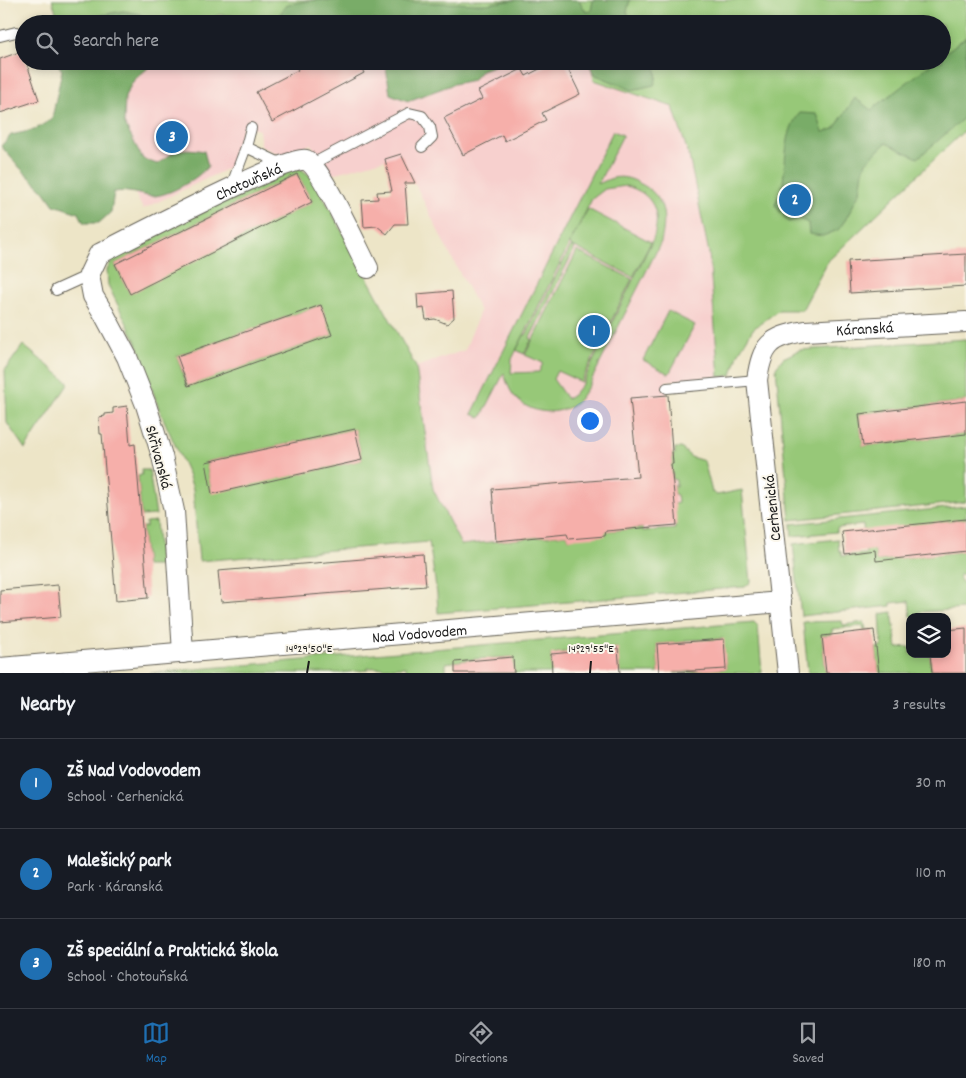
<!DOCTYPE html>
<meta charset="utf-8">
<style>
:root{--surface:#171b24;--page:#242831;--text:#f1f3f6;--muted:#9ea1a6;--line:#363941;--accent:#1f6fb2}
body{margin:0;font-family:Dekko,sans-serif;background:var(--page);color:var(--text)}
.controls{position:absolute;right:15px;bottom:15px;display:grid;overflow:hidden;border-radius:10px;box-shadow:0 2px 8px #0003}
.controls button{width:45px;height:45px;display:grid;place-items:center;padding:0;border:0;border-bottom:1px solid var(--line);background:var(--surface);color:var(--text);font:25px sans-serif}
.you{position:absolute;left:589px;top:420px;width:18px;height:18px;margin:-12px;border:4px solid #fff;border-radius:50%;background:#1a73e8;box-shadow:0 0 0 8px #1a73e833}
.badge{display:grid;place-items:center;width:32px;height:32px;border-radius:50%;background:var(--accent);color:#fff;font-size:16px;font-weight:700}
.pin{position:absolute;translate:-50% -50%;border:2px solid #fff;box-shadow:0 1px 5px #0006}
.list{margin:0;padding:0;list-style:none}
h2{display:flex;justify-content:space-between;align-items:center;height:65px;margin:0;padding:0 20px;font-size:21px}
h2 small{font-size:16px;font-weight:400;color:var(--muted)}
.list li{display:grid;grid-template-columns:32px 1fr auto;gap:15px;align-items:center;box-sizing:border-box;height:90px;padding:0 20px;border-top:1px solid var(--line)}
.list b{display:block;font-size:19px;white-space:nowrap}
.list p{margin:0;font-size:16px;white-space:nowrap;color:var(--muted)}
.list em{font-size:16px;font-style:normal;color:var(--muted)}
.icon{flex:none;width:28px;height:28px;fill:none;stroke:currentColor;stroke-width:2;stroke-linecap:round;stroke-linejoin:round}
.map{position:relative;flex:none;width:966px;height:673px;overflow:hidden}
.search{position:absolute;background:var(--surface);box-shadow:0 2px 8px #0003;left:15px;right:15px;top:15px;height:55px;display:flex;align-items:center;gap:12px;box-sizing:border-box;padding:0 18px;border-radius:28px;color:var(--muted);font-size:19px}
.sheet{height:335px;background:var(--surface)}
nav{display:flex;justify-content:space-around;align-items:center;box-sizing:border-box;height:70px;border-top:1px solid var(--line);background:var(--surface);font-size:14px;color:var(--muted)}
nav a{display:grid;justify-items:center;gap:2px}
nav .on{color:var(--accent)}
.map>svg:first-child{display:block}
</style>
<div class="map">
<svg width="966" height="673" viewBox="0 0 966 673">
<rect width="100%" height="100%" fill="#fbf7ec"/>
<filter id="ink" filterUnits="userSpaceOnUse"><feTurbulence type="fractalNoise" baseFrequency=".02" numOctaves="2"/><feDisplacementMap in="SourceGraphic" scale="10" xChannelSelector="R" yChannelSelector="G"/><feConvolveMatrix kernelMatrix="1 2 1 2 8 2 1 2 1" color-interpolation-filters="sRGB"/></filter>
<filter id="wash" filterUnits="userSpaceOnUse"><feTurbulence type="fractalNoise" baseFrequency=".0096" numOctaves="4" result="noise"/><feDisplacementMap in="SourceGraphic" scale="20" xChannelSelector="R" yChannelSelector="G"/><feGaussianBlur stdDeviation="1.12" result="paint"/><feColorMatrix in="noise" values="0 0 0 0 0 0 0 0 0 0 0 0 0 0 0 0 0 1.4 0 .05"/><feComposite in="paint" operator="in"/></filter>
<g filter="url(#wash)">
<rect width="100%" height="100%" fill="#ede5c7"/>
<path fill="#f7d0ce" d="M 219,15 L 371,20 L 373,24 L 201,24 Z
M 128,61 L 590,61 L 595,80 L 673,107 L 689,156 L 709,253 L 719,377 L 666,381 L 679,529 L 461,545 L 433,489 L 416,367 L 465,350 L 480,311 L 446,247 L 401,155 L 329,175 L 311,144 L 284,157 L 261,146 L 259,130 L 243,126 L 231,167 L 143,209 L 79,86 Z"/>
<path fill="#97c878" stroke="#5a724a" fill-rule="evenodd" d="M 52,0 L 966,0 L 966,129 L 828,261 L 802,310 L 779,310 L 753,329 L 738,354 L 732,375 L 719,377 L 709,253 L 689,156 L 673,107 L 594,80 L 590,61 L 942,61 L 942,24 L 373,24 L 371,20 L 219,15 L 201,24 L 60,24 Z
M 613,131 L 623,135 L 598,184 C 603,182 608,179 613,178 C 622,176 631,178 639,183 C 665,195 667,216 661,242 L 588,387 C 583,394 578,403 570,407 C 553,415 532,413 518,400 C 510,393 507,383 504,373 L 481,418 L 472,414 ZM 626,186 C 653,193 662,213 653,239 L 582,384 L 573,395 L 567,399 L 553,379 L 557,371 L 581,382 L 632,279 L 577,251 L 525,355 L 543,363 L 539,372 L 511,373 L 512,359 L 592,199 L 605,189 Z
M 290,168 L 301,169 L 313,178 L 416,367 L 433,489 L 461,545 L 567,534 L 569,539 L 606,531 L 642,528 L 643,531 L 675,529 L 675,525 L 676,525 L 674,504 L 678,503 L 677,495 L 674,494 L 673,486 L 676,486 L 676,480 L 673,479 L 670,464 L 673,464 L 672,454 L 675,454 L 675,448 L 681,448 L 691,457 L 704,461 L 712,492 L 717,495 L 742,490 L 751,582 L 745,587 L 438,613 L 437,594 L 429,542 L 199,561 L 193,489 L 188,474 L 159,409 L 142,360 L 140,350 L 108,285 L 107,270 L 114,256 ZM 297,174 L 312,202 L 130,293 L 115,264 ZM 321,305 L 332,335 L 187,386 L 177,356 ZM 355,429 L 362,460 L 212,493 L 206,462 Z
M 588,209 L 651,242 L 633,277 L 569,244 Z
M 571,246 L 575,248 L 530,338 L 532,339 L 524,354 L 516,350 L 524,335 L 526,335 Z
M 668,311 L 695,325 L 669,374 L 643,360 Z
M 966,339 L 966,401 L 859,414 L 863,446 L 966,434 L 966,502 L 790,520 L 776,367 L 783,358 L 800,350 Z
M 23,345 L 69,383 L 25,449 L 7,423 L 5,370 Z
M 141,470 L 149,470 L 156,515 L 141,516 L 138,476 L 142,475 Z
M 966,506 L 966,519 L 873,530 L 876,561 L 966,551 L 966,574 L 959,575 L 960,580 L 966,585 L 966,609 L 919,612 L 919,617 L 911,617 L 909,601 L 891,603 L 891,606 L 801,616 L 793,544 L 838,539 L 839,551 L 841,551 L 842,556 L 866,554 L 863,525 L 837,528 L 837,532 L 792,536 L 791,524 Z
M 156,521 L 160,566 L 146,566 L 142,527 L 146,527 L 146,522 Z
M 892,612 L 897,648 L 910,647 L 910,654 L 930,654 L 932,673 L 879,673 L 876,648 L 882,647 L 880,614 Z
M 842,621 L 843,625 L 864,622 L 866,630 L 874,630 L 864,631 L 863,626 L 832,629 L 832,634 L 822,636 L 826,673 L 808,673 L 803,622 Z
M 754,622 L 758,626 L 762,673 L 674,673 L 726,669 L 723,639 L 685,640 L 685,642 L 657,644 L 659,673 L 620,673 L 617,648 L 580,650 L 551,654 L 552,673 L 514,673 L 512,657 L 474,659 L 446,663 L 446,673 L 407,673 L 406,667 L 368,668 L 368,670 L 340,673 L 149,673 Z"/>
<path fill="#79ac68" stroke="#4a6442" d="M 314,0 L 486,4 L 516,0 L 579,0 L 586,12 L 591,11 L 593,0 L 630,0 L 627,12 L 633,22 L 632,24 L 378,24 L 376,20 L 367,24 L 253,24 L 272,23 L 288,4 Z
M 123,11 L 140,14 L 154,24 L 61,24 C 82,21 102,14 123,11 Z
M 966,37 L 966,116 L 918,158 L 886,143 L 866,162 L 863,171 L 860,192 L 846,219 L 838,230 L 823,236 L 809,234 L 808,223 L 799,219 L 788,222 L 775,205 C 778,197 782,190 783,182 C 786,160 785,129 800,113 L 817,114 L 823,132 L 834,129 L 855,98 L 871,110 L 935,61 L 942,61 L 942,55 Z
M 55,61 L 156,61 L 134,80 L 125,96 L 124,123 L 143,159 L 157,164 C 178,149 179,147 204,151 L 208,166 C 198,179 166,198 149,196 C 136,194 128,190 114,192 L 111,212 L 99,223 L 84,223 L 79,213 L 54,205 L 44,191 L 21,169 L 1,146 L 11,135 L 34,130 L 52,119 L 62,70 Z
M 385,61 L 507,61 L 482,70 L 473,80 L 454,84 L 408,101 L 390,94 Z
M 586,61 L 650,61 C 658,68 658,77 654,85 L 632,90 L 596,75 Z"/>
<g id="blocks">
<path fill="#f6afaa" d="M 22,51 L 24,61 L 26,61 L 39,100 L 0,113 L 0,59 Z
M 293,61 L 358,61 L 364,73 L 272,122 L 256,92 L 298,70 Z
M 555,61 L 564,61 L 580,94 L 542,113 L 546,120 L 505,141 L 502,135 L 463,155 L 444,118 L 482,99 L 478,91 L 522,69 L 526,76 Z
M 401,154 L 415,183 L 405,183 L 408,224 L 395,224 L 387,234 L 377,226 L 364,227 L 362,200 L 378,199 L 377,192 L 392,191 L 385,159 Z
M 297,174 L 312,202 L 130,294 L 115,264 Z
M 966,254 L 966,286 L 850,293 L 848,261 Z
M 452,291 L 454,318 L 447,324 L 435,319 L 426,320 L 424,308 L 418,309 L 417,294 Z
M 321,305 L 332,335 L 188,386 L 177,356 Z
M 668,395 L 673,464 L 671,464 L 677,525 L 606,531 L 605,536 L 569,539 L 567,534 L 496,541 L 492,489 L 638,477 L 630,398 Z
M 966,401 L 966,434 L 863,446 L 859,414 Z
M 127,406 L 130,445 L 135,444 L 148,598 L 116,601 L 102,434 L 100,434 L 99,417 L 105,416 L 105,414 L 113,413 L 113,408 Z
M 355,429 L 362,460 L 212,494 L 206,462 Z
M 966,519 L 966,551 L 876,561 L 875,550 L 845,554 L 842,532 Z
M 423,554 L 426,586 L 221,602 L 218,571 Z
M 58,585 L 61,617 L 0,622 L 0,590 Z
M 966,628 L 966,673 L 932,673 L 930,654 L 947,654 L 947,630 Z
M 874,630 L 879,673 L 826,673 L 822,636 Z
M 724,639 L 726,669 L 659,673 L 657,644 Z
M 618,648 L 620,673 L 552,673 L 551,654 Z
M 513,657 L 514,673 L 455,673 L 455,662 Z"/>
</g>
</g>
<g filter="url(#ink)">
<use href="#blocks" fill-opacity="0" stroke="#656258" stroke-width="1"/>
<g fill="none" stroke-linecap="round" stroke-linejoin="round">
<defs>
<path id="lane" d="M 0,36 L 16,32
M 246,147 L 282,164
M 312,164 L 409,113 L 422,116 L 430,127 L 432,137 L 422,147
M 231,187 L 246,147 L 251,128
M 56,290 L 89,275
M 667,388 L 757,380"/>
<g id="street">
<path id="s1" d="M 183,653 L 174,511 L 162,456 L 146,405 L 127,357 L 104,314 L 93,296 L 89,275 L 99,254 C 125,241 291,154 306,160 C 320,165 359,251 368,268"/>
<path id="s2" d="M 0,668 L 781,602"/>
<path id="s3" d="M 788,673 L 757,380 C 762,345 770,337 805,331 L 966,322"/>
</g>
</defs>
<use href="#lane" stroke="#656258" stroke-width="12"/>
<use href="#street" stroke="#656258" stroke-width="22"/>
<use href="#lane" stroke="#fff" stroke-width="10"/>
<use href="#street" stroke="#fff" stroke-width="20"/>
</g>
</g>
<path fill="none" stroke="#1c1c1c" stroke-width="2" d="M 307,673 L 309,661M 590,673 L 591,661"/>
<g text-anchor="middle" stroke-width="4" stroke-linejoin="round" paint-order="stroke">
<g font-size="16" fill="#1c1c1c" stroke="#fbf7ec">
<text dy="6" stroke="none"><textPath href="#s1" startOffset="584">Chotouňská</textPath></text>
<text dy="6" stroke="none"><textPath href="#s3" startOffset="431">Káranská</textPath></text>
<text transform="translate(160 457) rotate(75)" y="6">Skřivanská</text>
<text transform="translate(771 508) rotate(-96)" y="6">Cerhenická</text>
<text dy="6" stroke="none"><textPath href="#s2" startOffset="421">Nad Vodovodem</textPath></text>
</g>
</g>
<g font-size="12" text-anchor="middle" fill="#1c1c1c" stroke="#fbf7ec" stroke-width="4" stroke-linejoin="round" paint-order="stroke">
<text x="309" y="652">14°29'50"E</text>
<text x="591" y="652">14°29'55"E</text>
</g>
</svg>
<div class="controls">
<button><svg class="icon" aria-label="layers" viewBox="0 0 24 24"><path d="M12 4l9 5-9 5-9-5zM3 14l9 5 9-5"/></svg></button>
</div>
<div class="you"></div>
<div class="pin badge" style="left:594px;top:331px">1</div>
<div class="pin badge" style="left:795px;top:200px">2</div>
<div class="pin badge" style="left:172px;top:137px">3</div>
<div class="search"><svg class="icon" aria-label="search" viewBox="0 0 24 24"><circle cx="10" cy="10" r="6"/><path d="M15 15l6 6"/></svg>Search here</div>
</div>
<section class="sheet">
<h2>Nearby<small>3 results</small></h2>
<ul class="list">
<li><span class="badge">1</span><div><b>ZŠ Nad Vodovodem</b><p>School · Cerhenická</p></div><em>30 m</em></li>
<li><span class="badge">2</span><div><b>Malešický park</b><p>Park · Káranská</p></div><em>110 m</em></li>
<li><span class="badge">3</span><div><b>ZŠ speciální a Praktická škola</b><p>School · Chotouňská</p></div><em>180 m</em></li>
</ul>
</section>
<nav>
<a class="on"><svg class="icon" aria-label="map" viewBox="0 0 24 24"><path d="M3 6l6-2 6 2 6-2v14l-6 2-6-2-6 2zM9 4v14M15 6v14"/></svg>Map</a>
<a><svg class="icon" aria-label="directions" viewBox="0 0 24 24"><path d="M12 3l9 9-9 9-9-9zM9 14v-3h6M13 9l2 2-2 2"/></svg>Directions</a>
<a><svg class="icon" aria-label="saved" viewBox="0 0 24 24"><path d="M7 4h10v16l-5-4-5 4z"/></svg>Saved</a>
</nav>
